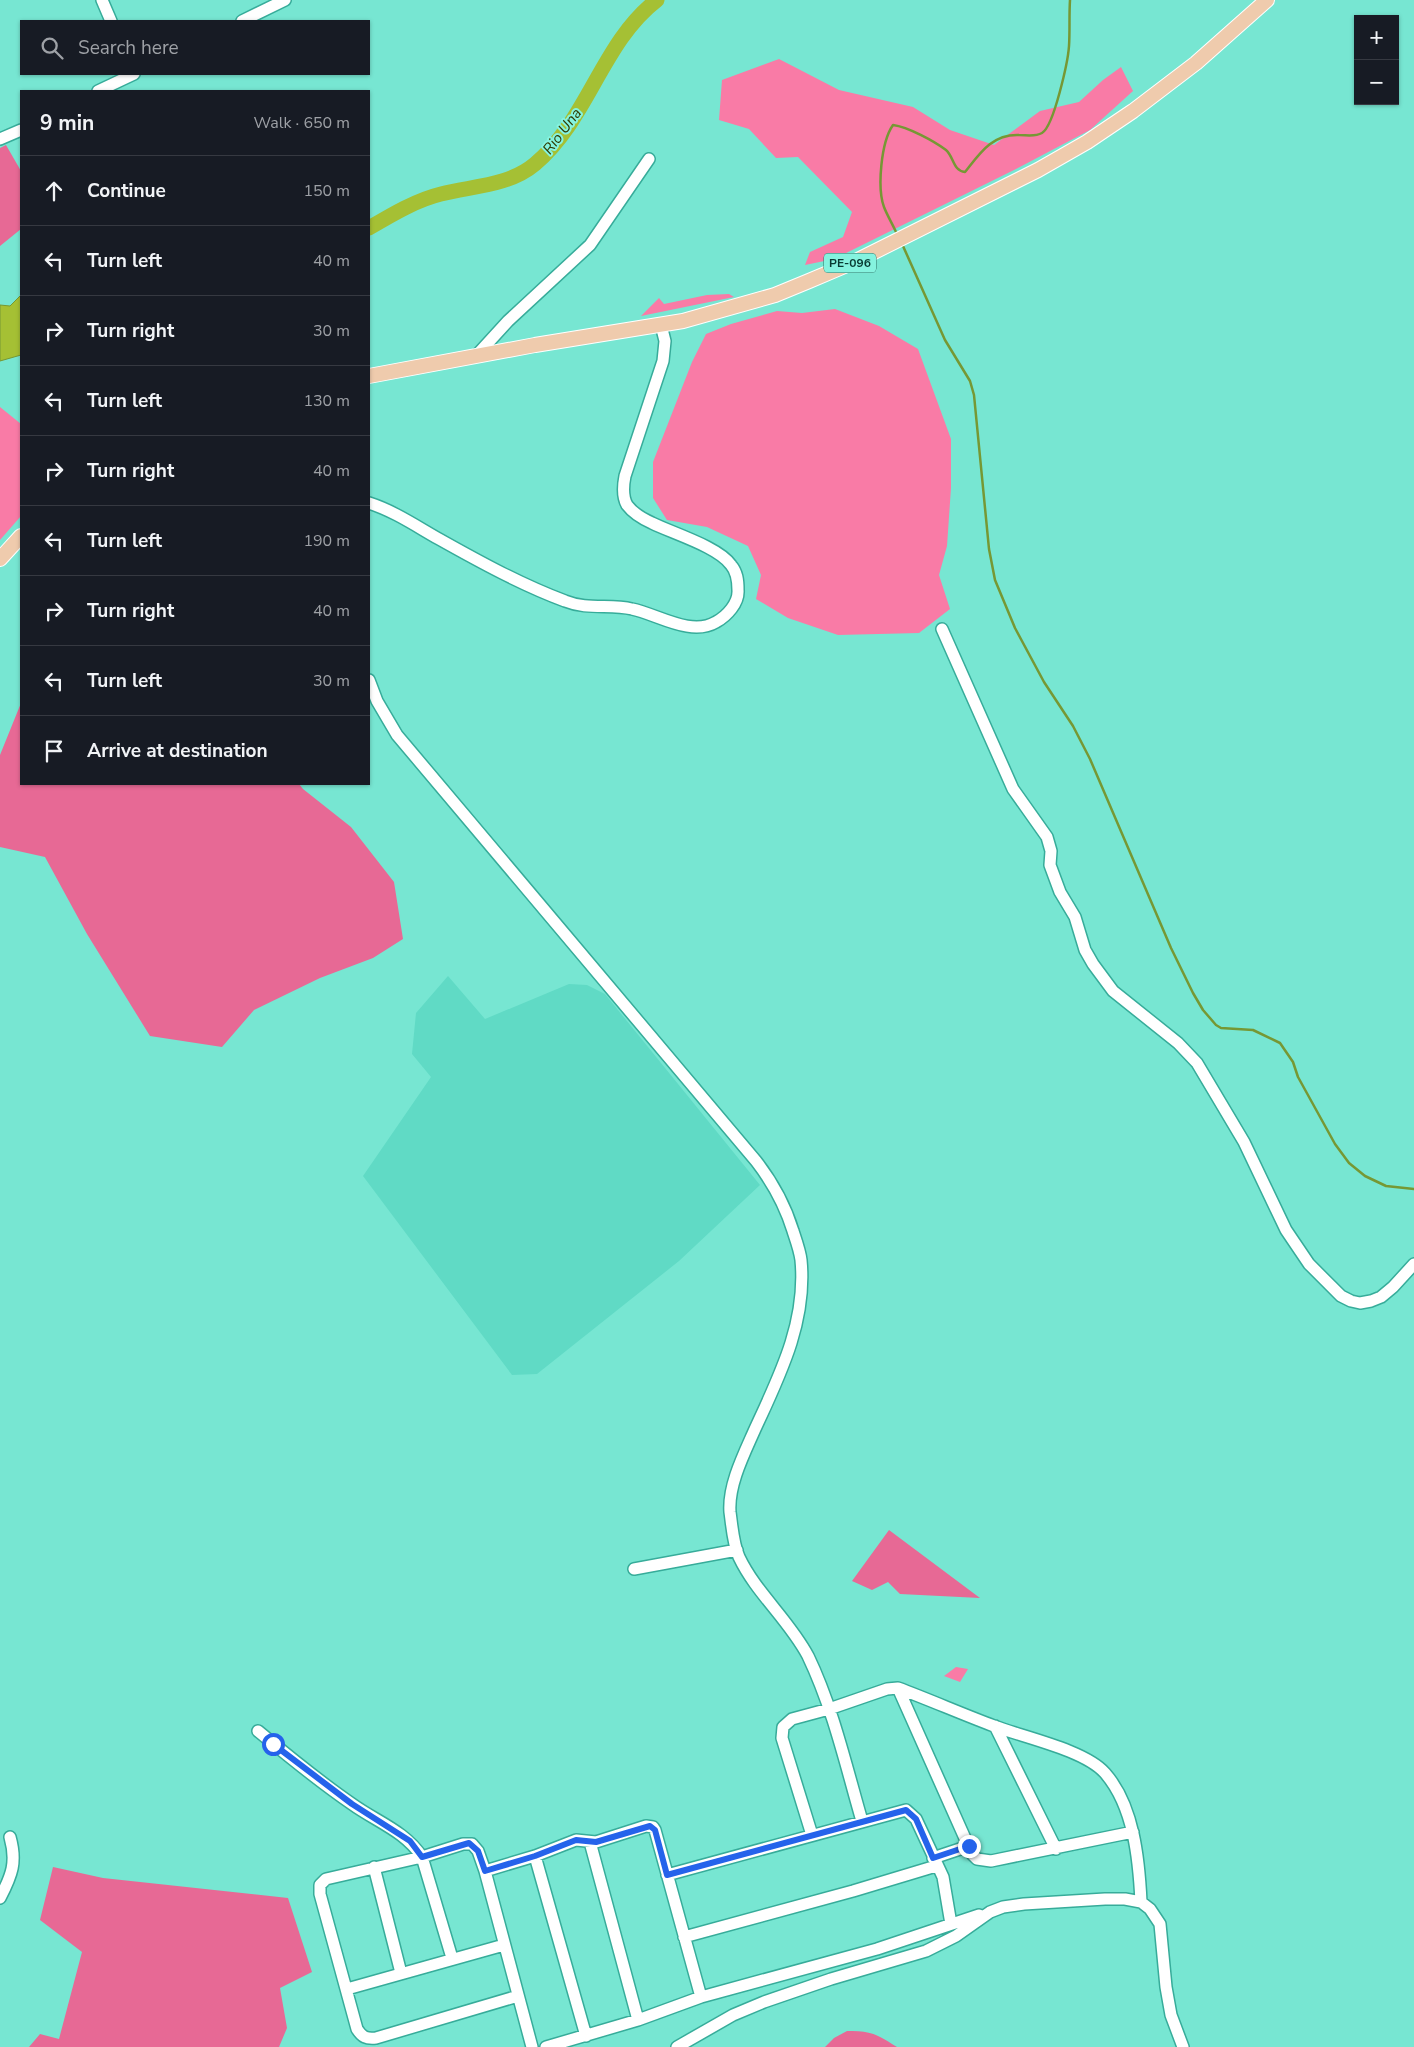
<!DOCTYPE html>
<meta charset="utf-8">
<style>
:root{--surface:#171b24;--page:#242831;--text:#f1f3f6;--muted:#9ea1a6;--line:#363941}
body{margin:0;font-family:"Nunito Sans",sans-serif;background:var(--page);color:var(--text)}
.controls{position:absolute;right:15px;top:15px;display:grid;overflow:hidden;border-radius:0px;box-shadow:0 1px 4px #0004}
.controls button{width:45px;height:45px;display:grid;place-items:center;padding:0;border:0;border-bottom:1px solid var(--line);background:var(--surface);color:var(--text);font:25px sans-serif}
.stop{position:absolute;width:15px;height:15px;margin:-11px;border:4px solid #2563eb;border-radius:50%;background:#fff}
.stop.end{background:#2563eb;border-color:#fff;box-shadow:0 1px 5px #0008}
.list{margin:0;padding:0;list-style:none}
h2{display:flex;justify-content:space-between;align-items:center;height:65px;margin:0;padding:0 20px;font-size:21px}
h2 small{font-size:16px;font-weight:400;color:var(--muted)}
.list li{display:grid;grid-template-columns:32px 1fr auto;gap:15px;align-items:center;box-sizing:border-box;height:70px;padding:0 20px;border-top:1px solid var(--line)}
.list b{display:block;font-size:19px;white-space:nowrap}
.list em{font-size:16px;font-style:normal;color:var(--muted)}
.icon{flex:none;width:28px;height:28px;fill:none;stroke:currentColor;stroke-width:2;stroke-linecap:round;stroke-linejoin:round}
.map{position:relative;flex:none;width:1414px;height:2047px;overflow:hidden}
.search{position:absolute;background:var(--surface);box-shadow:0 1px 4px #0004;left:20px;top:20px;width:350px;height:55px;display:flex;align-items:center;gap:12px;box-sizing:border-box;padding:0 18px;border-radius:0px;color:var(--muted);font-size:19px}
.panel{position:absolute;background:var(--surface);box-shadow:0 1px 4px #0004;left:20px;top:90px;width:350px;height:695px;border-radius:0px}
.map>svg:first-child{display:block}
</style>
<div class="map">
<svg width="1414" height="2047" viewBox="0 0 1414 2047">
<rect width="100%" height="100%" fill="#77e6d2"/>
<path fill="#60dac5" d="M 448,976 L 485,1019 L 569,984 L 587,985 L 605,994 L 760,1185 L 679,1261 L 537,1374 L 512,1375 L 363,1176 L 431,1077 L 412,1054 L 416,1013 Z"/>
<path fill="#f97ba6" d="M 779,59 L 839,90 L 913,107 L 950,130 L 994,145 L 1040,111 L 1079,102 L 1103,80 L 1121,67 L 1133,91 L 1090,130 L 1016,169 L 834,259 L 805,265 L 810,252 L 843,237 L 852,212 L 798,157 L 776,158 L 749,129 L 719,120 L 722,80 Z
M 729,294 L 734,297 L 641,316 L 659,298 L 664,304 L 707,295 Z
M 835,309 L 879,326 L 918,349 L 951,439 L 951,488 L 947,546 L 939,575 L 950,609 L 919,633 L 838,635 L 788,618 L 756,599 L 761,575 L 748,546 L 707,527 L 667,520 L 653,498 L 653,462 L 692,362 L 706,334 L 731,324 L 777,311 L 802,313 Z
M 0,407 L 21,424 L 21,516 L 0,540 Z
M 956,1667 L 968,1669 L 960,1682 L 944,1676 Z"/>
<path fill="#e76995" d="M 6,145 L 21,171 L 21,229 L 0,246 L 0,148 Z
M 21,703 L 21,784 L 299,784 L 303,789 L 351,827 L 394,882 L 403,939 L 373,958 L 320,978 L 254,1010 L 222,1047 L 150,1036 L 87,934 L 45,857 L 0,847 L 0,755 Z
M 889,1530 L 980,1598 L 900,1594 L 888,1582 L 872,1590 L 852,1581 Z
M 53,1867 L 103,1878 L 288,1898 L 312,1972 L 280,1988 L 287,2028 L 279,2047 L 29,2047 L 40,2034 L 59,2039 L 82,1952 L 40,1920 Z
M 847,2031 C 870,2030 878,2035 897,2047 L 825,2047 L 834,2038 Z"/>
<path fill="#a5c034" stroke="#769834" d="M 21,295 L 21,355 L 0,361 L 0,305 L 10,306 Z"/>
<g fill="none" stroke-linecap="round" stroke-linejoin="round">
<path stroke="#769834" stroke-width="2.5" d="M 896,232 C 892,223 887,215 884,207 C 877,188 881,142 893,125 C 908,127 934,141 946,150 C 954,157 953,171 965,172 C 980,153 992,134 1019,135 C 1027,135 1035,137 1042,133 C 1054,126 1068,61 1069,46 C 1070,31 1069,15 1070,0
M 903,246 L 945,340 L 970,381 L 974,395 L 989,549 L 995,580 L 1015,628 L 1044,682 L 1073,726 L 1090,759 L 1171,948 L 1193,993 L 1203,1010 L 1216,1025 L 1221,1028 L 1253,1030 L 1280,1043 L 1293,1062 L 1298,1077 L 1335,1144 L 1349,1163 L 1365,1176 L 1386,1186 L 1414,1189"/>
<path stroke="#a5c034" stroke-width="15" d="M 369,228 C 391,215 416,200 441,194 C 472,186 509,186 535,164 C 588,120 602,42 657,0"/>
<defs>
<path id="minor" d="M 102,0 L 111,21
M 242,21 L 285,0
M 98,91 L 134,74
M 0,139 L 21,130
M 476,356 L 508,321 L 590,245 L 649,159
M 369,503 C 394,511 416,526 439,539 C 480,562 522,585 565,601 C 587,610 610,604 632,609 C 657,614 691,637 716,622 C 727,616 739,603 738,590 C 738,580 737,572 731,565 C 719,547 672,533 652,523 C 643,519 633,513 627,505 C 622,496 623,486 625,476 L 663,361 L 665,341 L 661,325
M 942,629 L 1013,789 L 1047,837 L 1051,851 L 1050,865 L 1060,892 L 1075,917 L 1085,950 L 1093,964 L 1113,991 L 1178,1043 L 1197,1063 L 1244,1142 L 1286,1230 L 1309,1264 L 1341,1296 L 1351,1301 L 1360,1303 L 1371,1301 L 1381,1297 L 1393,1287 L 1414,1264
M 369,680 L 377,701 L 397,735 L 756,1161 C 773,1183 785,1205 793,1231 C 796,1240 800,1251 801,1260 C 807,1321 780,1375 755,1429 C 744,1454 728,1485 730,1512 C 732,1526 733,1544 739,1557 C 756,1593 789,1620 808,1656 C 833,1708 846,1766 862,1821
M 634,1569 L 737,1550
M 898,1688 L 972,1854 L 977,1859 L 991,1861 L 1133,1832
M 995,1726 L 1056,1849
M 258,1731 C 288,1756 320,1782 352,1804 C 377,1822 405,1831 422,1857 L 452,1958
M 812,1835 L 782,1738 L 783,1727 L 792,1719 L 829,1709 L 887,1689 L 898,1688 C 930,1700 962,1714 994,1726 C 1023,1737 1085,1750 1105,1773 C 1134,1806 1139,1860 1141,1902
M 590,1842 L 638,2020
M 535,1856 L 586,2036
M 933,1858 L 969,1846
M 374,1867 L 401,1973
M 485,1871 L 535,1856 L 576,1840 L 596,1842 L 646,1826 L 653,1827 L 655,1830 L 701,1997
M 667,1875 L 906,1810 L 916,1819 L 943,1877 L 951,1924
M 0,1898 C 12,1875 17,1862 10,1837
M 684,1937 L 853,1891 L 936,1866
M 347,1989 L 504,1945
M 518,1996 L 376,2038 C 366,2039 362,2037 357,2029 L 320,1894 L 320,1885 L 326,1879 L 422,1857 L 463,1844 L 472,1844 L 478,1851 L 485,1871 L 532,2047
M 546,2047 L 638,2020 L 701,1997 L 877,1949 L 979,1915
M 677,2047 L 733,2015 L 764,2002 L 831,1979 L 926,1951 L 956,1936 L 990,1912 L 1003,1907 L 1024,1904 L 1105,1899 L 1125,1899 L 1141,1902 L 1150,1909 L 1160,1924 L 1166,1987 L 1171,2015 L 1183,2047"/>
<path id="major" d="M 369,376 L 535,345 L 683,321 L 775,295 L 809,281 L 854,262 L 1038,170 L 1087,142 L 1133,111 L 1196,63 L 1267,0
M 0,559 L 21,536"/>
</defs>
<use href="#minor" stroke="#37ac9a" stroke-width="14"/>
<use href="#major" stroke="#fff" stroke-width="16"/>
<use href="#minor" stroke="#fff" stroke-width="11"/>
<use href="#major" stroke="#efcbad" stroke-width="14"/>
</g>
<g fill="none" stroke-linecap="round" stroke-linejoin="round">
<path stroke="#2563eb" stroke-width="6" d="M 273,1744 L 352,1804 L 410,1841 L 422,1857 L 469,1843 L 478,1851 L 485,1871 L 535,1856 L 576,1840 L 596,1842 L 650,1826 L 655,1830 L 667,1875 L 906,1810 L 916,1819 L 933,1858 L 969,1846"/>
</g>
<g text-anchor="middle" stroke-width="4" stroke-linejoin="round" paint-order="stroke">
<rect fill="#85f3df" stroke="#2e7267" stroke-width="1" x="824" y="253.5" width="52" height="19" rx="4"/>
<g font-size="12" font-weight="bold" fill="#083b33">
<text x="850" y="267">PE-096</text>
</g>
<g font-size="15" font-style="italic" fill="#303b01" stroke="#85f3df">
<text transform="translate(562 131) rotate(-53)" y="5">Rio Una</text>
</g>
</g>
</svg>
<div class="controls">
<button>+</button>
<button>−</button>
</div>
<div class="stop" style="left:273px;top:1744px"></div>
<div class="stop end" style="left:969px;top:1846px"></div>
<div class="search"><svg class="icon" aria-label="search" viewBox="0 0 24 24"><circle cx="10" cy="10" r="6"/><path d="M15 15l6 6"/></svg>Search here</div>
<section class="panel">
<h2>9 min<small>Walk · 650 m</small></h2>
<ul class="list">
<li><svg class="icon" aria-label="ahead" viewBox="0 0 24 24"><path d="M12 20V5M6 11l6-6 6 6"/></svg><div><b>Continue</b></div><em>150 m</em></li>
<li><svg class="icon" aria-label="left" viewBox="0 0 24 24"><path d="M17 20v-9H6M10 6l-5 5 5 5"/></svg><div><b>Turn left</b></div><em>40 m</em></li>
<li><svg class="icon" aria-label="right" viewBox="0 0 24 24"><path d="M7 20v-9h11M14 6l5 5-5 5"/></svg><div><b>Turn right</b></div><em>30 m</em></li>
<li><svg class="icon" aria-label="left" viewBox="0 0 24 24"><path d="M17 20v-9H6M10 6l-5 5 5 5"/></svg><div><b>Turn left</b></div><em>130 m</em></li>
<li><svg class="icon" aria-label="right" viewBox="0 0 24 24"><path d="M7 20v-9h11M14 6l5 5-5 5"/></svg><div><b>Turn right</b></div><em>40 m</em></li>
<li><svg class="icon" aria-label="left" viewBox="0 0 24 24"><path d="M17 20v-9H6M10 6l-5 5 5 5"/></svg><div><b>Turn left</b></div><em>190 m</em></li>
<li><svg class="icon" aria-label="right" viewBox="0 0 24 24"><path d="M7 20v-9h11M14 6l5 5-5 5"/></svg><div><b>Turn right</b></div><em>40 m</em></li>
<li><svg class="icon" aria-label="left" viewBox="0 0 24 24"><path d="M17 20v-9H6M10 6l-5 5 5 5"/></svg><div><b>Turn left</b></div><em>30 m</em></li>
<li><svg class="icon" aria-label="arrive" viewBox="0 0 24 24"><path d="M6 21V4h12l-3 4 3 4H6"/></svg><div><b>Arrive at destination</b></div></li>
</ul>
</section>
</div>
